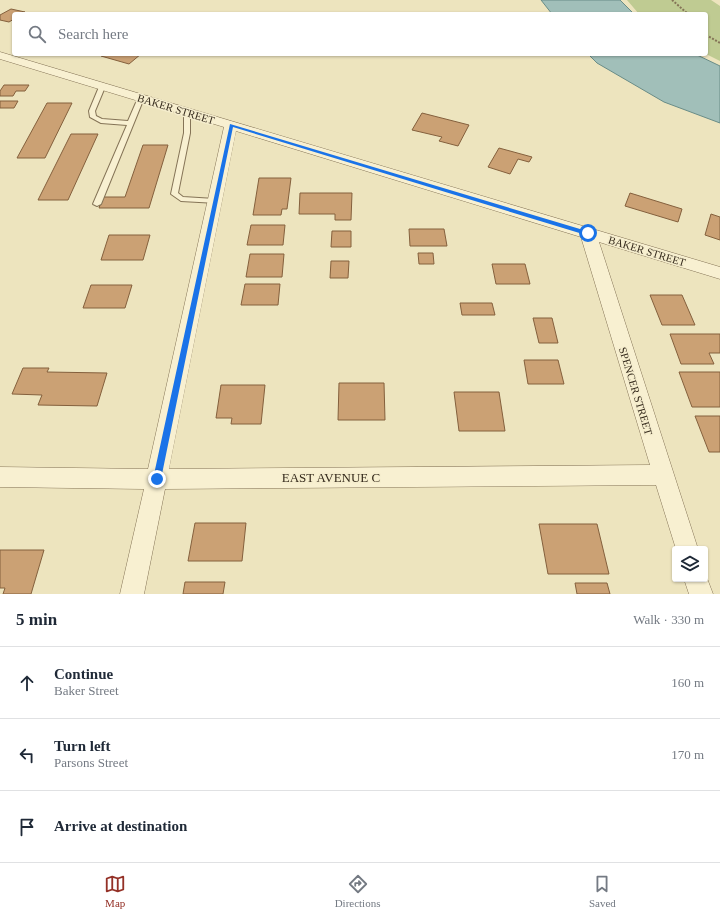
<!DOCTYPE html>
<meta charset="utf-8">
<style>
:root{--surface:#fff;--page:#f6f6f7;--text:#1f2937;--muted:#747a83;--line:#e0e1e3;--accent:#943127}
body{margin:0;font-family:Georgia,serif;background:var(--page);color:var(--text)}
.controls{position:absolute;right:12px;bottom:12px;display:grid;overflow:hidden;border-radius:4px;box-shadow:0 1px 3px #0004}
.controls button{width:36px;height:36px;display:grid;place-items:center;padding:0;border:0;border-bottom:1px solid var(--line);background:var(--surface);color:var(--text);font:20px sans-serif}
.stop{position:absolute;width:12px;height:12px;margin:-9px;border:3px solid #1a73e8;border-radius:50%;background:#fff}
.stop.end{background:#1a73e8;border-color:#fff;box-shadow:0 1px 4px #0008}
.list{margin:0;padding:0;list-style:none}
h2{display:flex;justify-content:space-between;align-items:center;height:52px;margin:0;padding:0 16px;font-size:17px}
h2 small{font-size:13px;font-weight:400;color:var(--muted)}
.list li{display:grid;grid-template-columns:26px 1fr auto;gap:12px;align-items:center;box-sizing:border-box;height:72px;padding:0 16px;border-top:1px solid var(--line)}
.list b{display:block;font-size:15px;white-space:nowrap}
.list p{margin:0;font-size:13px;white-space:nowrap;color:var(--muted)}
.list em{font-size:13px;font-style:normal;color:var(--muted)}
.icon{flex:none;width:22px;height:22px;fill:none;stroke:currentColor;stroke-width:2;stroke-linecap:round;stroke-linejoin:round}
.map{position:relative;flex:none;width:720px;height:594px;overflow:hidden}
.search{position:absolute;background:var(--surface);box-shadow:0 1px 3px #0004;left:12px;right:12px;top:12px;height:44px;display:flex;align-items:center;gap:10px;box-sizing:border-box;padding:0 14px;border-radius:4px;color:var(--muted);font-size:15px}
.sheet{height:268px;background:var(--surface)}
nav{display:flex;justify-content:space-around;align-items:center;box-sizing:border-box;height:56px;border-top:1px solid var(--line);background:var(--surface);font-size:11px;color:var(--muted)}
nav a{display:grid;justify-items:center;gap:2px}
nav .on{color:var(--accent)}
.map>svg:first-child{display:block}
</style>
<div class="map">
<svg width="720" height="594" viewBox="0 0 720 594">
<rect width="100%" height="100%" fill="#ede4be"/>
<path fill="#bfcb92" d="M 627,0 L 711,0 L 720,6 L 720,61 L 706,54 L 706,14 L 639,14 Z"/>
<path fill="#a1bfb9" stroke="#698c87" d="M 541,0 L 620,0 L 634,14 L 552,14 Z
M 588,54 L 695,54 L 720,66 L 720,123 L 664,102 L 597,63 Z"/>
<path fill="#cba174" stroke="#84603d" d="M 11,9 L 25,12 L 14,14 L 14,19 L 9,22 L 0,20 L 0,15 Z
M 104,54 L 141,54 L 129,64 L 101,56 Z
M 4,85 L 29,85 L 25,91 L 16,91 L 13,96 L 0,96 L 0,91 Z
M 0,101 L 18,101 L 14,108 L 0,108 Z
M 47,103 L 72,103 L 45,158 L 17,158 Z
M 422,113 L 469,125 L 458,146 L 439,141 L 442,137 L 412,130 Z
M 71,134 L 98,134 L 68,200 L 38,200 Z
M 143,145 L 168,145 L 149,208 L 99,208 L 103,197 L 125,197 Z
M 499,148 L 532,157 L 529,162 L 518,159 L 510,174 L 488,167 Z
M 259,178 L 291,178 L 287,209 L 282,209 L 281,215 L 253,215 Z
M 300,193 L 352,193 L 351,220 L 335,220 L 335,214 L 299,214 Z
M 630,193 L 682,209 L 678,222 L 625,206 Z
M 711,214 L 720,217 L 720,240 L 705,235 Z
M 251,225 L 285,225 L 283,245 L 247,245 Z
M 409,229 L 444,229 L 447,246 L 410,246 Z
M 332,231 L 351,231 L 351,247 L 331,247 Z
M 109,235 L 150,235 L 143,260 L 101,260 Z
M 418,253 L 433,253 L 434,264 L 419,264 Z
M 250,254 L 284,254 L 282,277 L 246,277 Z
M 331,261 L 349,261 L 348,278 L 330,278 Z
M 492,264 L 525,264 L 530,284 L 496,284 Z
M 245,284 L 280,284 L 278,305 L 241,305 Z
M 91,285 L 132,285 L 125,308 L 83,308 Z
M 650,295 L 682,295 L 695,325 L 662,325 Z
M 460,303 L 492,303 L 495,315 L 462,315 Z
M 533,318 L 552,318 L 558,343 L 539,343 Z
M 670,334 L 720,334 L 720,353 L 709,353 L 714,364 L 681,364 Z
M 524,360 L 558,360 L 564,384 L 528,384 Z
M 23,368 L 49,368 L 47,372 L 107,373 L 97,406 L 38,405 L 42,395 L 12,394 Z
M 679,372 L 720,372 L 720,407 L 692,407 Z
M 339,383 L 384,383 L 385,420 L 338,420 Z
M 221,385 L 265,385 L 261,424 L 231,424 L 232,418 L 216,418 Z
M 454,392 L 499,392 L 505,431 L 459,431 Z
M 695,416 L 720,416 L 720,452 L 709,452 Z
M 195,523 L 246,523 L 242,561 L 188,561 Z
M 539,524 L 597,524 L 609,574 L 548,574 Z
M 0,550 L 44,550 L 31,594 L 3,594 L 5,588 L 0,588 Z
M 185,582 L 225,582 L 223,594 L 183,594 Z
M 575,583 L 607,583 L 610,594 L 577,594 Z"/>
<g fill="none" stroke-linecap="round" stroke-linejoin="round">
<defs>
<path id="lane" d="M 102,85 L 105,87 L 95,111 L 96,116 L 102,119 L 128,121 L 138,98 L 141,96 L 144,98 L 101,204 L 97,206 L 93,204 L 127,125 L 101,123 L 90,117 L 89,111 L 99,87 Z
M 187,111 L 190,113 L 190,133 L 178,193 L 183,197 L 215,199 L 217,199 L 218,201 L 217,203 L 181,201 L 171,194 L 184,133 L 184,113 Z"/>
<path id="street" d="M 0,52 L 720,267 L 720,279 L 599,242 L 698,549 L 676,549 L 656,485 L 165,489 L 144,594 L 120,594 L 144,489 L 0,487 L 0,467 L 148,469 L 224,127 L 0,59 ZM 236,131 L 581,237 L 650,465 L 169,469 Z
M 705,573 L 713,594 L 689,594 L 684,579 L 705,579 Z"/>
</defs>
<use href="#lane" stroke="#857457" stroke-width="2"/>
<use href="#street" stroke="#857457" stroke-width="1"/>
<path stroke="#857457" stroke-width="2" stroke-dasharray="2 1.5" stroke-linecap="butt" d="M 672,0 L 688,14
M 706,35 L 720,43"/>
<use href="#lane" fill="#f8f0d1" fill-rule="evenodd"/>
<use href="#street" fill="#f8f0d1" fill-rule="evenodd"/>
</g>
<path fill="#1a73e8" d="M 230,124 L 590,232 L 591,233 L 586,235 L 233,127 L 161,479 L 157,483 L 153,479 Z"/>
<g text-anchor="middle" stroke-width="3" stroke-linejoin="round" paint-order="stroke">
<g font-size="11" fill="#352a1c" stroke="#f5edcd">
<text transform="translate(176 109) rotate(17)" y="4">BAKER STREET</text>
<text transform="translate(647 251) rotate(17)" y="4">BAKER STREET</text>
<text transform="translate(636 391) rotate(73)" y="4">SPENCER STREET</text>
</g>
<g font-size="13" fill="#352a1c" stroke="#f5edcd">
<text x="331" y="482">EAST AVENUE C</text>
</g>
</g>
</svg>
<div class="controls">
<button><svg class="icon" aria-label="layers" viewBox="0 0 24 24"><path d="M12 4l9 5-9 5-9-5zM3 14l9 5 9-5"/></svg></button>
</div>
<div class="stop" style="left:588px;top:233px"></div>
<div class="stop end" style="left:157px;top:479px"></div>
<div class="search"><svg class="icon" aria-label="search" viewBox="0 0 24 24"><circle cx="10" cy="10" r="6"/><path d="M15 15l6 6"/></svg>Search here</div>
</div>
<section class="sheet">
<h2>5 min<small>Walk · 330 m</small></h2>
<ul class="list">
<li><svg class="icon" aria-label="ahead" viewBox="0 0 24 24"><path d="M12 20V5M6 11l6-6 6 6"/></svg><div><b>Continue</b><p>Baker Street</p></div><em>160 m</em></li>
<li><svg class="icon" aria-label="left" viewBox="0 0 24 24"><path d="M17 20v-9H6M10 6l-5 5 5 5"/></svg><div><b>Turn left</b><p>Parsons Street</p></div><em>170 m</em></li>
<li><svg class="icon" aria-label="arrive" viewBox="0 0 24 24"><path d="M6 21V4h12l-3 4 3 4H6"/></svg><div><b>Arrive at destination</b></div></li>
</ul>
</section>
<nav>
<a class="on"><svg class="icon" aria-label="map" viewBox="0 0 24 24"><path d="M3 6l6-2 6 2 6-2v14l-6 2-6-2-6 2zM9 4v14M15 6v14"/></svg>Map</a>
<a><svg class="icon" aria-label="directions" viewBox="0 0 24 24"><path d="M12 3l9 9-9 9-9-9zM9 14v-3h6M13 9l2 2-2 2"/></svg>Directions</a>
<a><svg class="icon" aria-label="saved" viewBox="0 0 24 24"><path d="M7 4h10v16l-5-4-5 4z"/></svg>Saved</a>
</nav>
